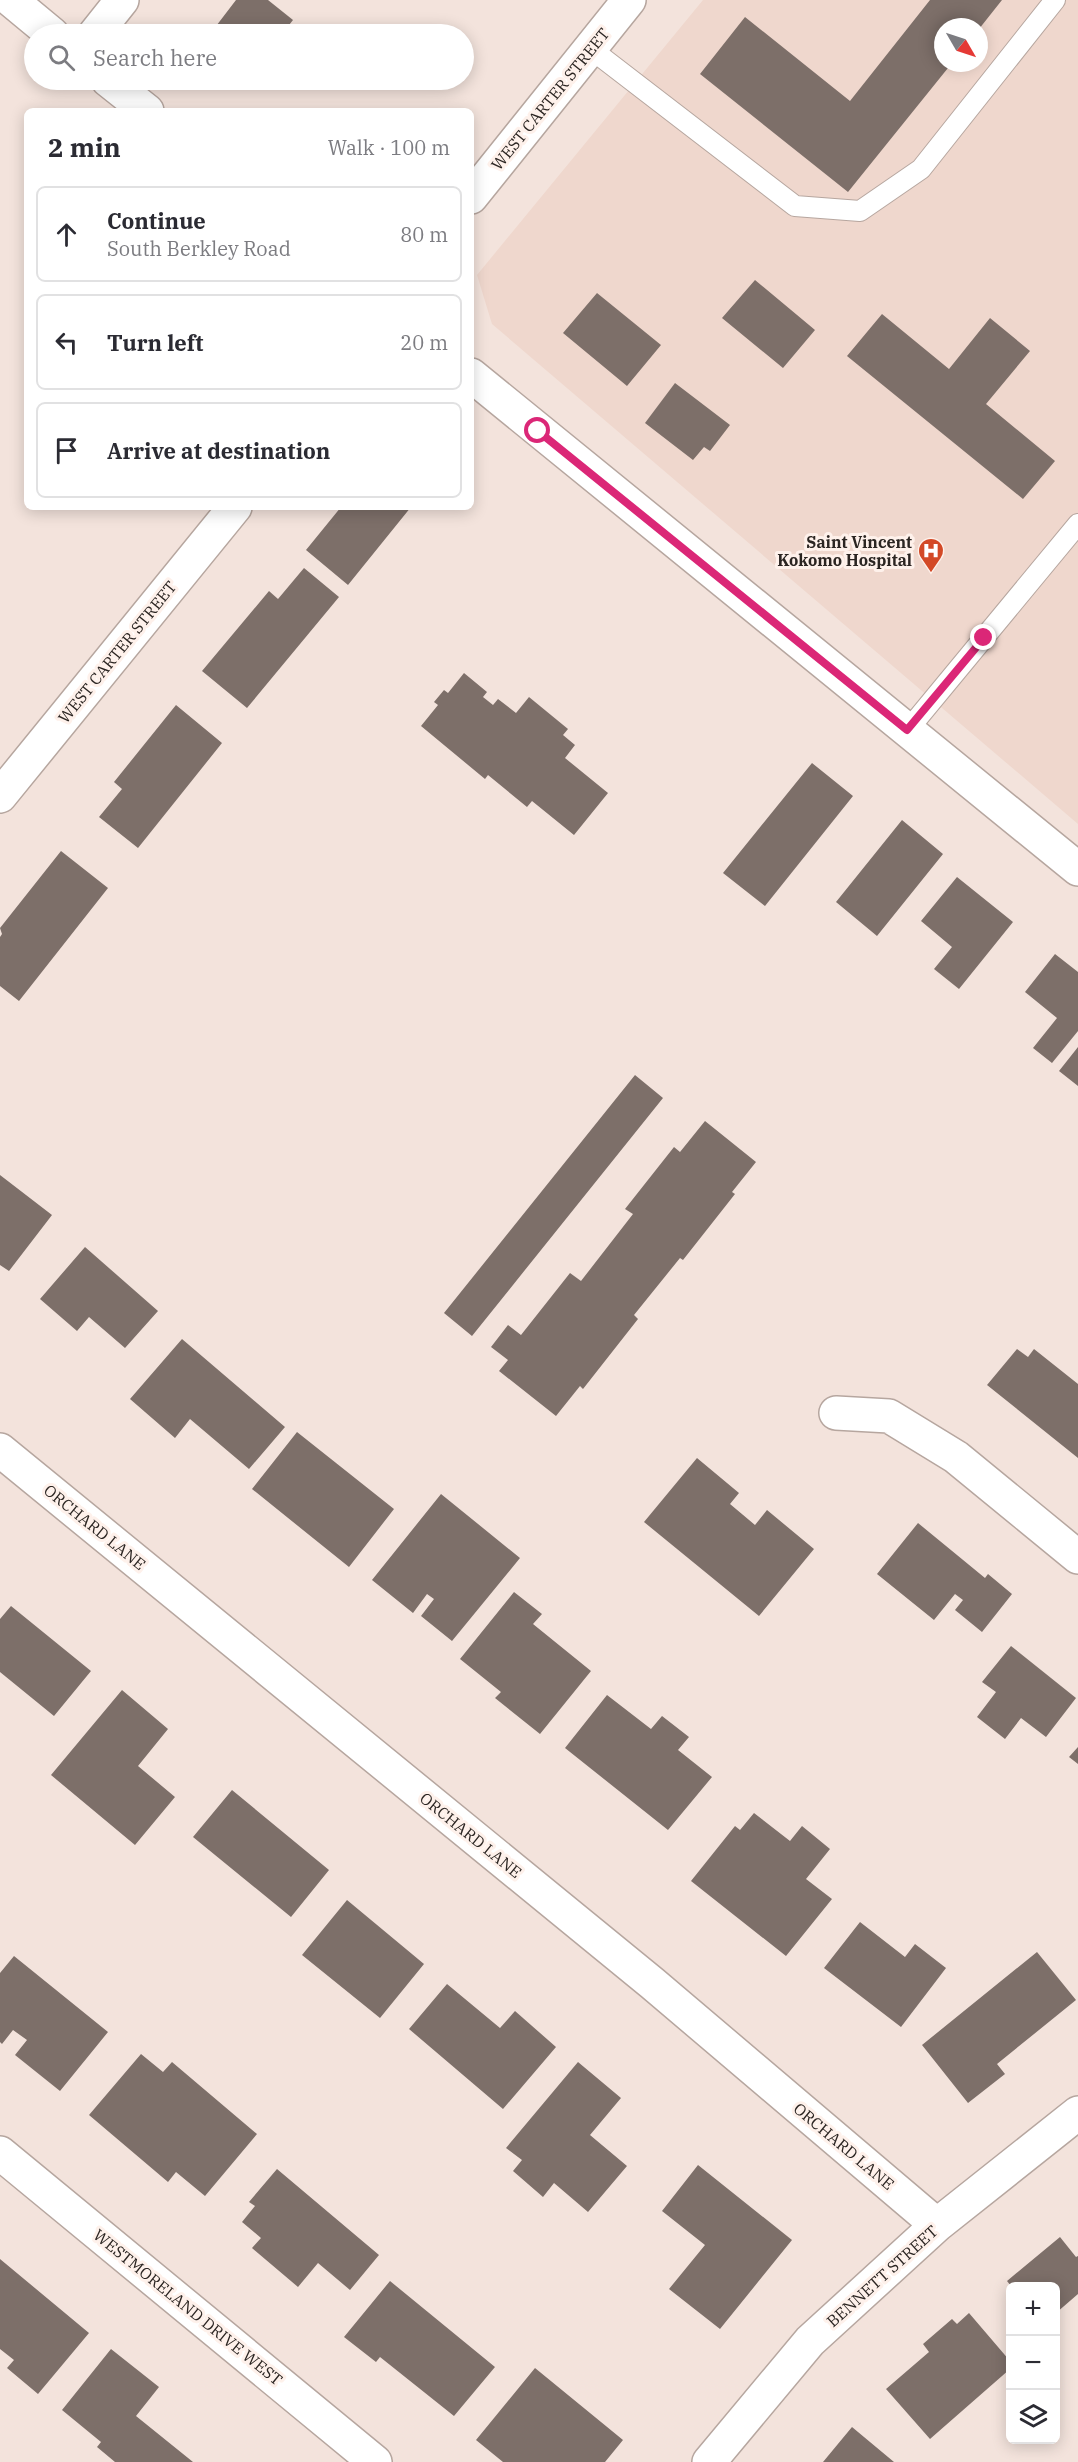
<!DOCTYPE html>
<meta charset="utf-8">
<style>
:root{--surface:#fff;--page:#f7f7f7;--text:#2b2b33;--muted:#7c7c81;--line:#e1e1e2}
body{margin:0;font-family:"IBM Plex Serif",serif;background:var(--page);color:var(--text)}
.controls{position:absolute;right:18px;bottom:18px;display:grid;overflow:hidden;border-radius:9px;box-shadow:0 3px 15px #0003}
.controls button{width:54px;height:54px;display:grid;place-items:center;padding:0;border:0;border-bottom:2px solid var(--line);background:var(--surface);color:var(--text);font:30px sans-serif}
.compass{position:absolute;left:934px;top:18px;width:54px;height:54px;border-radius:50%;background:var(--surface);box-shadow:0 3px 15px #0003;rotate:129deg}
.stop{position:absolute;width:18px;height:18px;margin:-14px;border:4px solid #db2777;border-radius:50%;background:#fff}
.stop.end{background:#db2777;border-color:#fff;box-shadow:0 2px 6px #0008}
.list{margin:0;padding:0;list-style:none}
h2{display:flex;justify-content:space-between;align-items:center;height:78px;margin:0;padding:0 24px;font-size:26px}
h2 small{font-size:20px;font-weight:400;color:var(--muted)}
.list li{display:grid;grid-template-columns:39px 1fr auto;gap:18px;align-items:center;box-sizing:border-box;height:96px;margin:0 12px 12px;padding:0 12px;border:2px solid var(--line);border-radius:9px}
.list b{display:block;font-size:22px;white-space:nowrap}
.list p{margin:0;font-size:20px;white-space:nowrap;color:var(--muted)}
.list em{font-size:20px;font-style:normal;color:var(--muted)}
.icon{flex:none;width:33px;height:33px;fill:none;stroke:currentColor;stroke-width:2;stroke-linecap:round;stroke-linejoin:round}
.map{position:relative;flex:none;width:1078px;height:2462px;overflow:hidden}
.search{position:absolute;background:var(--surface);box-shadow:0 3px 15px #0003;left:24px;top:24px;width:450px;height:66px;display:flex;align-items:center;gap:15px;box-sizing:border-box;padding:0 21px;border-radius:33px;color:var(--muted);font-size:22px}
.panel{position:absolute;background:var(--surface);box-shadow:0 3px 15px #0003;left:24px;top:108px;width:450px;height:402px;border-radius:9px}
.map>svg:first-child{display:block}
</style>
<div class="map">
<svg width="1078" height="2462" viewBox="0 0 1078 2462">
<rect width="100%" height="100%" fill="#f3e3dc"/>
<path fill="#efd7cd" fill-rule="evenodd" d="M 703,0 L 1078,0 L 1078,824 L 492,324 L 477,275 ZM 943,27 L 979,27 L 979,63 L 943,63 Z"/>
<path fill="#7d6f69" d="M 236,0 L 268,0 L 293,20 L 282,34 L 210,34 Z
M 930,0 L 1002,0 L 979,29 L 979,27 L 943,27 L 943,63 L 952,63 L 848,192 L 700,74 L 745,17 L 850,101 Z
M 755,280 L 815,330 L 783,368 L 722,318 Z
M 597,293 L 661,345 L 627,386 L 563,333 Z
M 882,314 L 949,369 L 990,318 L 1030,351 L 986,404 L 1055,461 L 1023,499 L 847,356 Z
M 675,383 L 730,425 L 710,451 L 704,447 L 693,460 L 645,423 Z
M 341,507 L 411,507 L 348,585 L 306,550 Z
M 304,568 L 339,597 L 247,708 L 202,671 L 269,591 L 278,599 Z
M 464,673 L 487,692 L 483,697 L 493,705 L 498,699 L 516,713 L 529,697 L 568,729 L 563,735 L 575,745 L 565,758 L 608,793 L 574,835 L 532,801 L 527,807 L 488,775 L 485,779 L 421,726 L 438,705 L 434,702 L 444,690 L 448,693 Z
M 176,705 L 222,743 L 138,848 L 99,817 L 122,789 L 114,782 Z
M 812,763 L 853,796 L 765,906 L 723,873 Z
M 902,820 L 943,854 L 877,936 L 836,902 Z
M 61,851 L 108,888 L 19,1001 L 0,986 L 0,937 L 2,934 L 0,928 Z
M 957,877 L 1013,922 L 959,989 L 934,969 L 952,947 L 921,921 Z
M 1055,954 L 1078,972 L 1078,1031 L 1052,1063 L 1033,1048 L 1057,1018 L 1025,992 Z
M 1078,1047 L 1078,1086 L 1059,1071 Z
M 635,1075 L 663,1098 L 472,1336 L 444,1313 Z
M 705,1121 L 756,1162 L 732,1192 L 735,1194 L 683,1260 L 680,1258 L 634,1315 L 638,1319 L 583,1389 L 580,1386 L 556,1416 L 499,1371 L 508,1360 L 491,1347 L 508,1325 L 521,1335 L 570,1273 L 581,1281 L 633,1214 L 625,1209 L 674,1147 L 680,1152 Z
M 0,1175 L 52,1215 L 9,1271 L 0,1265 Z
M 85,1247 L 158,1311 L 125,1348 L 89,1317 L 77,1331 L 40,1299 Z
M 182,1339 L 285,1427 L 249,1469 L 190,1419 L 175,1438 L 130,1399 Z
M 1017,1349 L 1028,1357 L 1034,1349 L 1078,1384 L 1078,1458 L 987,1385 Z
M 297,1432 L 394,1509 L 349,1567 L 252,1489 Z
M 697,1458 L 739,1493 L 730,1504 L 755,1525 L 767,1510 L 814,1549 L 759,1616 L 644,1522 Z
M 441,1494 L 520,1558 L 452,1641 L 421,1616 L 434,1599 L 427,1594 L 413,1613 L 372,1580 Z
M 918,1523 L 985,1578 L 988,1574 L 1012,1594 L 982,1632 L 955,1610 L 963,1600 L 955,1594 L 934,1620 L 877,1574 Z
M 514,1592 L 542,1614 L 533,1624 L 591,1671 L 540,1734 L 495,1698 L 501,1692 L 460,1659 Z
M 11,1606 L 91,1671 L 54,1716 L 0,1672 L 0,1619 Z
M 1011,1646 L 1076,1698 L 1046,1737 L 1021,1718 L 1005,1739 L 977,1717 L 996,1692 L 982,1682 Z
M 122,1690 L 168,1729 L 138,1766 L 175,1797 L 135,1845 L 51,1775 Z
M 607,1695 L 651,1729 L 662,1716 L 689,1737 L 678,1750 L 712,1777 L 668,1830 L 565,1748 Z
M 1078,1747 L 1078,1764 L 1069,1757 Z
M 232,1790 L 329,1870 L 291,1917 L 193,1837 Z
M 754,1813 L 790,1841 L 802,1826 L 830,1849 L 806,1879 L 832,1899 L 786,1956 L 691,1881 L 735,1826 L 740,1830 Z
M 347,1900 L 424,1964 L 380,2018 L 302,1955 Z
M 860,1922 L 905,1957 L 915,1944 L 946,1968 L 901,2027 L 824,1968 Z
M 1037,1952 L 1076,2000 L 997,2064 L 1005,2074 L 968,2103 L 922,2045 Z
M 14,1956 L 108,2032 L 60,2091 L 15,2055 L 27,2040 L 13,2030 L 2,2044 L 0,2042 L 0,1973 Z
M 447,1984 L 500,2028 L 515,2011 L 556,2047 L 503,2109 L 409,2029 Z
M 141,2054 L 163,2072 L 172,2062 L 257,2134 L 205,2196 L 176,2172 L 168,2182 L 89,2115 Z
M 578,2062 L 621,2098 L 590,2135 L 627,2166 L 588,2212 L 554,2183 L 543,2197 L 513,2171 L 522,2160 L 506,2148 Z
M 698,2165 L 792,2240 L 720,2329 L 669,2289 L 705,2245 L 662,2211 Z
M 277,2169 L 379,2255 L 350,2290 L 318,2263 L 298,2287 L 252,2248 L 261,2238 L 242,2222 L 255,2206 L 249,2202 Z
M 1060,2237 L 1076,2257 L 1078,2256 L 1078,2294 L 1056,2313 L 1056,2286 L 1011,2286 L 1007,2281 Z
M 0,2259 L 89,2333 L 38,2394 L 7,2368 L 14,2360 L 0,2349 Z
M 390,2281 L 495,2367 L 454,2416 L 380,2357 L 376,2362 L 344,2337 Z
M 969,2313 L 1010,2361 L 1010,2369 L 930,2439 L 886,2389 L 929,2352 L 923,2344 L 952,2319 L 957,2324 Z
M 111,2349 L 159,2387 L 136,2416 L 193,2462 L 115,2462 L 97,2447 L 101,2442 L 62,2410 Z
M 535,2368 L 623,2440 L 605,2462 L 503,2462 L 476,2440 Z
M 852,2427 L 894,2462 L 823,2462 Z"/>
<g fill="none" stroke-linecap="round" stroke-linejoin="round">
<defs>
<path id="lane" d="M 591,49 L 795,206 L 860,211 L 921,169 L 1055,0
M 907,731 L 1078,524"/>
<path id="street" d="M 95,34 L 122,0
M 471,197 L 629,0
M 0,796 L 235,507
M 836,1413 L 889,1416 L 956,1457 L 1078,1557
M 0,1450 L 652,1983 L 937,2225
M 0,2153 L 375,2462
M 709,2462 L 810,2341 L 937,2225 L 1078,2113"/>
<path id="secondary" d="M 11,0 L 52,34
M 108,80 L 147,111
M 471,375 L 1078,869"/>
</defs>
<use href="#lane" stroke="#b6a69f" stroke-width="22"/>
<use href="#street" stroke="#b6a69f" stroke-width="36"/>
<use href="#secondary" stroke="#b6a69f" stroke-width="36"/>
<use href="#lane" stroke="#fff" stroke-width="20"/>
<use href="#street" stroke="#fff" stroke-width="33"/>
<use href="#secondary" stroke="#fff" stroke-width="33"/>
</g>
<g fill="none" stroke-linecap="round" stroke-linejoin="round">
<path stroke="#db2777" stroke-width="8" d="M 538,431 L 907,730 L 984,638"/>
</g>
<defs>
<symbol id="hospital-pin" viewBox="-11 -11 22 30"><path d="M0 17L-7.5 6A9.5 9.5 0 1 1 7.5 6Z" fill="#d34926" stroke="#fef1eb"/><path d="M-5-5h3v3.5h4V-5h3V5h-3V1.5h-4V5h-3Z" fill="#fff"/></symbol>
</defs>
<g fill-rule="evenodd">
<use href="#hospital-pin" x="916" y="536" width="30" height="40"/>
</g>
<g text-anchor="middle" stroke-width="6" stroke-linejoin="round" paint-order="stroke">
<g font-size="16" fill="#2b2522" stroke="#fef1eb">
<text transform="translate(550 99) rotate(-51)" y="6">WEST CARTER STREET</text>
<text transform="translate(117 652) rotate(-51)" y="6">WEST CARTER STREET</text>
<text transform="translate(95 1527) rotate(39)" y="6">ORCHARD LANE</text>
<text transform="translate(471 1835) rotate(39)" y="6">ORCHARD LANE</text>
<text transform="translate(844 2146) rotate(40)" y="6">ORCHARD LANE</text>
<text transform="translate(882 2276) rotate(-42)" y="6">BENNETT STREET</text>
<text transform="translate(188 2307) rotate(39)" y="6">WESTMORELAND DRIVE WEST</text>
</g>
<g font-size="16" font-weight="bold" fill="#2b2522" stroke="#fef1eb" text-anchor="end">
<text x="912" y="548">Saint Vincent<tspan x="912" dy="18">Kokomo Hospital</tspan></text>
</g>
</g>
</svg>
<div class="controls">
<button>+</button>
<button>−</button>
<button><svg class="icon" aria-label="layers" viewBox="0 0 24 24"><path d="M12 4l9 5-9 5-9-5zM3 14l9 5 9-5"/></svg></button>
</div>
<svg class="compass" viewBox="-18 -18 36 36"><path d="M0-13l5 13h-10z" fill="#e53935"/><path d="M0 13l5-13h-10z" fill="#7c7c81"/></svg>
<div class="stop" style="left:538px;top:431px"></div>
<div class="stop end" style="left:984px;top:638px"></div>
<div class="search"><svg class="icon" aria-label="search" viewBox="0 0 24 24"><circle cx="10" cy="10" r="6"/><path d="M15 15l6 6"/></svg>Search here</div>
<section class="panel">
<h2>2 min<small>Walk · 100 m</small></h2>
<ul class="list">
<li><svg class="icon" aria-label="ahead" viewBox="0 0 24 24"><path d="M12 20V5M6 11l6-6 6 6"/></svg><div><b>Continue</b><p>South Berkley Road</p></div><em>80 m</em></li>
<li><svg class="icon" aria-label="left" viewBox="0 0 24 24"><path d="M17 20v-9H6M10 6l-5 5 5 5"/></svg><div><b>Turn left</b></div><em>20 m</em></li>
<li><svg class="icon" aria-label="arrive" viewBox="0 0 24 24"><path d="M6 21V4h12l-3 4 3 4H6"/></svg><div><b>Arrive at destination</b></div></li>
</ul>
</section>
</div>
